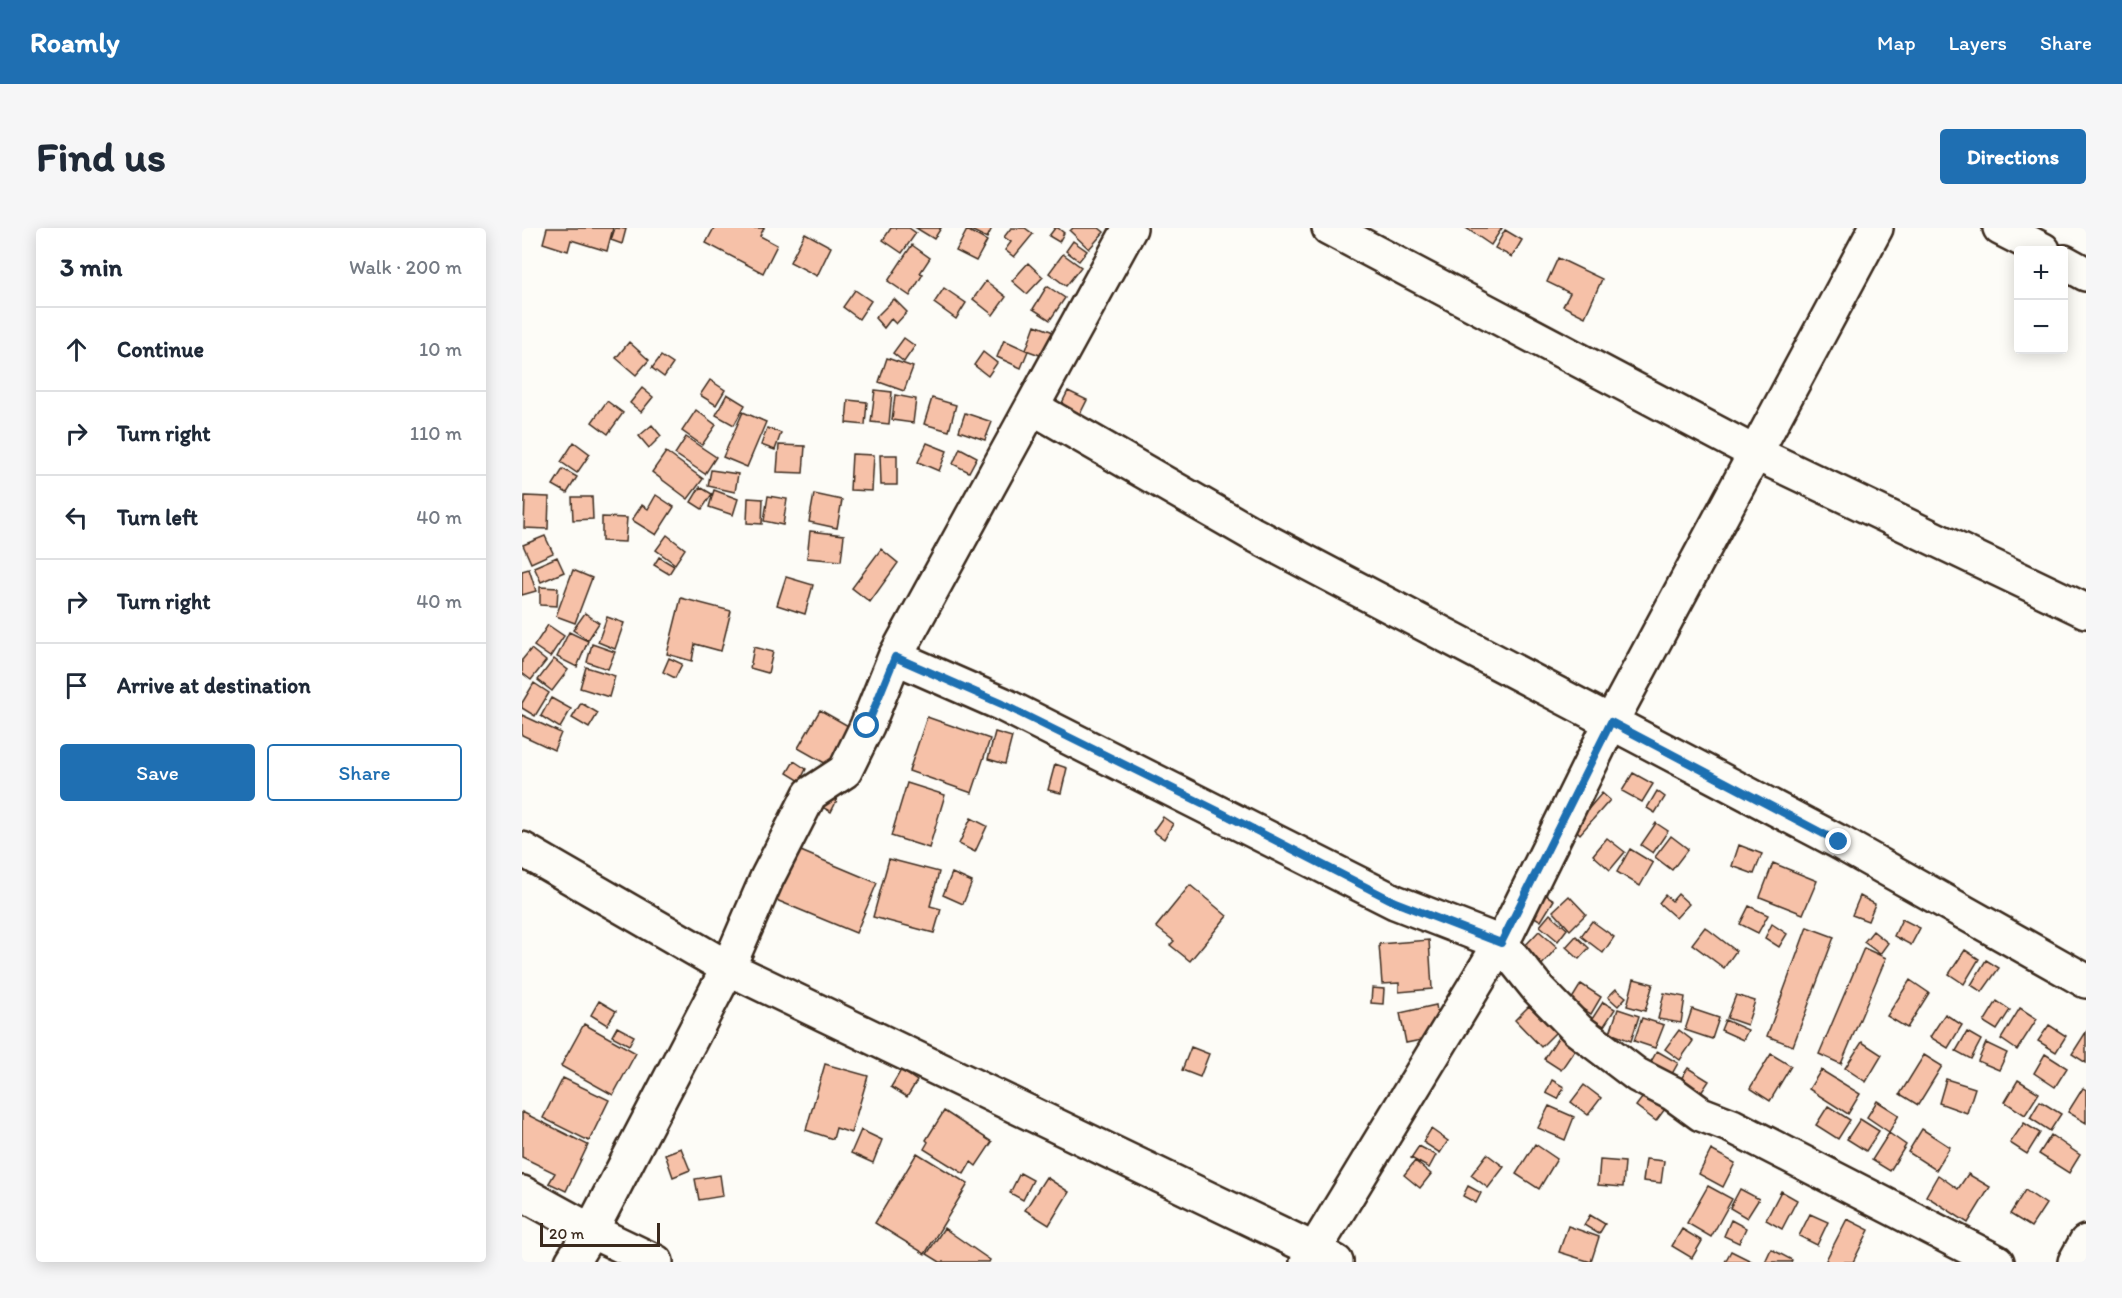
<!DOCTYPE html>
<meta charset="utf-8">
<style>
:root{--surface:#fff;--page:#f6f6f7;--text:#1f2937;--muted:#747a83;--line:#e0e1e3;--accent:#1f6fb2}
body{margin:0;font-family:Itim,sans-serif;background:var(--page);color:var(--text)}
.controls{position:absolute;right:18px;top:18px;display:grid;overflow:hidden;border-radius:6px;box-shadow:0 3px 15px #0003}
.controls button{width:54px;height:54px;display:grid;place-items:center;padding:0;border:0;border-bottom:2px solid var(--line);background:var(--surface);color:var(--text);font:30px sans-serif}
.scale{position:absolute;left:18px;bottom:15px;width:120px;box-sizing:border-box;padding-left:6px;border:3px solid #3b2a1e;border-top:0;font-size:16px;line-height:21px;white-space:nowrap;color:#3b2a1e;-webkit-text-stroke:4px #fdfcf7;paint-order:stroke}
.stop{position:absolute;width:18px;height:18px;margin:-14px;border:4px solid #1f6fb2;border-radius:50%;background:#fff}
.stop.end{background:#1f6fb2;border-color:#fff;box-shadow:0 2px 6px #0008}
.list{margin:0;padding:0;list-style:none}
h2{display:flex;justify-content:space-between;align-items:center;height:78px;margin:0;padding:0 24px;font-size:26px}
h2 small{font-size:20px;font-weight:400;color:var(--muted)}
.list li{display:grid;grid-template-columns:39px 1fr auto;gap:18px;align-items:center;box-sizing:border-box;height:84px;padding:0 24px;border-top:2px solid var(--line)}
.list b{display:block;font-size:22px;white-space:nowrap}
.list em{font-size:20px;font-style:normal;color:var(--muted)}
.actions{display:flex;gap:12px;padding:18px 24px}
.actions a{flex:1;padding:14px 0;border:2px solid var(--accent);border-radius:6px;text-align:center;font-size:21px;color:var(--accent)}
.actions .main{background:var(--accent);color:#fff}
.icon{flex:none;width:33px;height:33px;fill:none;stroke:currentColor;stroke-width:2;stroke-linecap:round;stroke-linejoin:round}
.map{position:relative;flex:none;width:1564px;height:1034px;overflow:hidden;border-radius:6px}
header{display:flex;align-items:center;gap:36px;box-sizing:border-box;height:84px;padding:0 30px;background:var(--accent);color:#fff}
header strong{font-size:28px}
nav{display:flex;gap:33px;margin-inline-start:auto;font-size:21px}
.intro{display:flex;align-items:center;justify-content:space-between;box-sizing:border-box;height:144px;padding:0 36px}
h1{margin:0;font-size:42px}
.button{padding:15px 27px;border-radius:6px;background:var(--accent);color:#fff;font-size:21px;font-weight:700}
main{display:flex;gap:36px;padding:0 36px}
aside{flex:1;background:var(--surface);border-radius:6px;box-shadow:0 3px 15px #0003}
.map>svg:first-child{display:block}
</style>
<header>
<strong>Roamly</strong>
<nav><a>Map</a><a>Layers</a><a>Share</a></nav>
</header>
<div class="intro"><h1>Find us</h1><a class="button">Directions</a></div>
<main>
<aside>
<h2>3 min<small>Walk · 200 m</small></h2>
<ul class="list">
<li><svg class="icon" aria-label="ahead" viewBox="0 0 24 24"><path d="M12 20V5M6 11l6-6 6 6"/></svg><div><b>Continue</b></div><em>10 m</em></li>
<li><svg class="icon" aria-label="right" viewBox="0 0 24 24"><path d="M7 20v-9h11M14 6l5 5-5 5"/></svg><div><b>Turn right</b></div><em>110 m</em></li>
<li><svg class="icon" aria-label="left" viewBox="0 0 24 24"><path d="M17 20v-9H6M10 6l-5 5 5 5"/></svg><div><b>Turn left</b></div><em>40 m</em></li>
<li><svg class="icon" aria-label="right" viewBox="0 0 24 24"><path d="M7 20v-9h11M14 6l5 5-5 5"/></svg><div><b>Turn right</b></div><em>40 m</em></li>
<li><svg class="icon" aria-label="arrive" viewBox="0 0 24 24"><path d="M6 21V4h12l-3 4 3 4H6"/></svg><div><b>Arrive at destination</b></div></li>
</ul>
<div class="actions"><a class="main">Save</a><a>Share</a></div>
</aside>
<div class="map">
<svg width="1564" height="1034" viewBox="0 0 1564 1034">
<rect width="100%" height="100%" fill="#fdfcf7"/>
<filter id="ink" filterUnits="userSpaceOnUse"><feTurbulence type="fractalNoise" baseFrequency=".0167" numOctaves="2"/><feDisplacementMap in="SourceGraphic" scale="12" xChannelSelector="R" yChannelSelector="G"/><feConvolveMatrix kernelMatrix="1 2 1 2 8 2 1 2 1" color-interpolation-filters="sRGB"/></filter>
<g filter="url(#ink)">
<path fill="#f6c1a8" stroke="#3b2a1e" stroke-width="1.5" d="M 25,0 L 91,0 L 85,23 L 49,12 L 46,23 L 21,15 Z
M 93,0 L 104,1 L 100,16 L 89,12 Z
M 192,0 L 242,0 L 238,8 L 255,17 L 241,45 L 184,15 Z
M 369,0 L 387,0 L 394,5 L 380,25 L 361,12 Z
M 394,0 L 419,0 L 412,11 Z
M 445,0 L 470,0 L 465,10 Z
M 489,0 L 503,0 L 511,6 L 492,29 L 483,22 L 489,14 L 482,9 Z
M 533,0 L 536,0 L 542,5 L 537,14 L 527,8 Z
M 551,0 L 577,0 L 582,4 L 567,21 L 548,3 Z
M 944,0 L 980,0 L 969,17 Z
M 445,2 L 465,13 L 454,33 L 434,23 Z
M 983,2 L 1000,12 L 990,29 L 973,20 Z
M 283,5 L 309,19 L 295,48 L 268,34 Z
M 551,13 L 565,23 L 557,33 L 544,23 Z
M 390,17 L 408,30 L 398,45 L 401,46 L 388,68 L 366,53 Z
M 541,26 L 559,39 L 544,58 L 527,45 Z
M 1036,30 L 1080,51 L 1063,89 L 1041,78 L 1048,65 L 1025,54 Z
M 506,35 L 521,49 L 505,66 L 490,53 Z
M 464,53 L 484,69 L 471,87 L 451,71 Z
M 525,58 L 543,70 L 528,92 L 511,81 Z
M 422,60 L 444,75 L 434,91 L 412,75 Z
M 333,62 L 349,73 L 337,91 L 321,79 Z
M 372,71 L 385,84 L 374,96 L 369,91 L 362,100 L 353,90 Z
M 513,97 L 534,105 L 526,130 L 504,122 Z
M 382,110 L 393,118 L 382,134 L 371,125 Z
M 482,112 L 506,123 L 499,140 L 475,129 Z
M 107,114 L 127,132 L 114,147 L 94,130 Z
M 461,124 L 475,135 L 466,148 L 452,137 Z
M 139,128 L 151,136 L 142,149 L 130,140 Z
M 365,130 L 391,139 L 382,163 L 357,154 Z
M 188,152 L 203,162 L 194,177 L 178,167 Z
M 120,160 L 131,169 L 119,184 L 108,175 Z
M 353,162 L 370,164 L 367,196 L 349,194 Z
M 546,163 L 565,172 L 553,196 L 534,187 Z
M 205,166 L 223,177 L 212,197 L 194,187 Z
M 373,167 L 394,171 L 391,195 L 370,192 Z
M 410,170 L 434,177 L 427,203 L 402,196 Z
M 326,172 L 345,174 L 343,197 L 324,195 Z
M 85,173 L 101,185 L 86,206 L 70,194 Z
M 174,182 L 194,197 L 180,217 L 160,203 Z
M 221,184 L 244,194 L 225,239 L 201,229 Z
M 443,185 L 470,194 L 463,212 L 437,203 Z
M 130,197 L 139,208 L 127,220 L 117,208 Z
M 245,200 L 259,205 L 253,222 L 239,217 Z
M 164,209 L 194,229 L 183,246 L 153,226 Z
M 52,214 L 68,226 L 55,245 L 39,234 Z
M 405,215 L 425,223 L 417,243 L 396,234 Z
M 257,217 L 283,218 L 281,245 L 255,244 Z
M 438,220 L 455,229 L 447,244 L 431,236 Z
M 144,224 L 181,251 L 166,271 L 130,244 Z
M 330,226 L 352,227 L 350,263 L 328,262 Z
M 358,227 L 375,227 L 375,257 L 359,257 Z
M 41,241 L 55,249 L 45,265 L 31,257 Z
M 189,242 L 216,246 L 213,264 L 186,258 Z
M 178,259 L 190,266 L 180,281 L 169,274 Z
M 192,262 L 216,271 L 211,287 L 187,279 Z
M 292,266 L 320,272 L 315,300 L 287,294 Z
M 134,267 L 152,279 L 134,307 L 110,292 L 120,277 L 126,281 Z
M 3,268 L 27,269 L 26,301 L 2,300 Z
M 246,268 L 265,271 L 261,297 L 242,293 Z
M 50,269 L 70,269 L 71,291 L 51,292 Z
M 226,270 L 241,271 L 240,296 L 225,295 Z
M 80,289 L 105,290 L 103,314 L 80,313 Z
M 288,303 L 322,307 L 319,333 L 285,330 Z
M 145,307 L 163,321 L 153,336 L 134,322 Z
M 23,308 L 31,325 L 9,335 L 1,317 Z
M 359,321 L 376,335 L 348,374 L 330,360 Z
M 35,329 L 42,344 L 19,354 L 12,339 Z
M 137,329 L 152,338 L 147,346 L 132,337 Z
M 7,341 L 14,363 L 0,367 L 0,343 Z
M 51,342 L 70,350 L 53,395 L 34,388 Z
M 264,349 L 291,357 L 283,386 L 255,377 Z
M 18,359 L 36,360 L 35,378 L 18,377 Z
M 159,370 L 209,383 L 199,423 L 173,416 L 170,433 L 145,426 Z
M 63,385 L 77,395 L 66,412 L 51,402 Z
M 85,389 L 102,395 L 93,421 L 76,414 Z
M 26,397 L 42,408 L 28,429 L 12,418 Z
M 47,404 L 66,413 L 55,439 L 35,429 Z
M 70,416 L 93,424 L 86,441 L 65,434 Z
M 232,419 L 251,424 L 246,445 L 228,440 Z
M 9,421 L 24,433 L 9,452 L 0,445 L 0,432 Z
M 147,430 L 160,436 L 153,450 L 141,444 Z
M 32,431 L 46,442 L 30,463 L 16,452 Z
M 64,439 L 93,448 L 87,469 L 58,460 Z
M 12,455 L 27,465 L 13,488 L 0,480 L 0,475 Z
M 29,470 L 49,481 L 38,500 L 19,488 Z
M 59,475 L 76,485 L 67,500 L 50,490 Z
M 298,482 L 337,504 L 315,542 L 276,520 Z
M 0,487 L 39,505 L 32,522 L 0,507 Z
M 405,489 L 468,511 L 450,565 L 387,543 Z
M 473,504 L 490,509 L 483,536 L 466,531 Z
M 272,533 L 284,541 L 278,553 L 265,545 Z
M 533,536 L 545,540 L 539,565 L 526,562 Z
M 1111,545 L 1131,556 L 1120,574 L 1100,563 Z
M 385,555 L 423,567 L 407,620 L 369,608 Z
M 299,563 L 315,572 L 309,584 L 293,575 Z
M 1135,563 L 1143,569 L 1133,585 L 1125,580 Z
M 1080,565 L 1088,572 L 1058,606 L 1051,599 Z
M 641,589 L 651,596 L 642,611 L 631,603 Z
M 449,590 L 465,598 L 453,624 L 437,616 Z
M 1134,595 L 1146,603 L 1131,625 L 1119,617 Z
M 1149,608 L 1166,621 L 1150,642 L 1133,629 Z
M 1085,610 L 1103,624 L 1088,642 L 1071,627 Z
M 1217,617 L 1240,626 L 1232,646 L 1210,638 Z
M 267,618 L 355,655 L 334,705 L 247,669 Z
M 1108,621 L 1131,635 L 1118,658 L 1095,644 Z
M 367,631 L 417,644 L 408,678 L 419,681 L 412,705 L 351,689 Z
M 1251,635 L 1295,653 L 1281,686 L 1238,669 Z
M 430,645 L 450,654 L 441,676 L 421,667 Z
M 668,657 L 705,688 L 668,733 L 648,717 L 652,713 L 634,699 Z
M 1021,665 L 1032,672 L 1019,693 L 1009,687 Z
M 1156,666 L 1167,676 L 1154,690 L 1137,675 L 1143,667 L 1150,673 Z
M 1047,668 L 1064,686 L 1048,702 L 1031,683 Z
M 1338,668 L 1353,676 L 1346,693 L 1330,687 Z
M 1227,678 L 1246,687 L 1236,705 L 1218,696 Z
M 1028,686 L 1045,701 L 1036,713 L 1018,698 Z
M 1380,691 L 1398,700 L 1389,717 L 1372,708 Z
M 1070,693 L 1092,709 L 1081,725 L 1059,708 Z
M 1250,696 L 1265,706 L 1257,719 L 1243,710 Z
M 1183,699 L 1214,723 L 1202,740 L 1170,716 Z
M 1285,699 L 1312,709 L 1271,818 L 1245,808 Z
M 1017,703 L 1035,719 L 1019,738 L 1000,721 Z
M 1351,703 L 1366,715 L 1358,726 L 1342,714 Z
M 1054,708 L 1067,720 L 1057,731 L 1044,719 Z
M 907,712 L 910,761 L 877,764 L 877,755 L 860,756 L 857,716 Z
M 1342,720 L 1364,730 L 1319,836 L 1297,826 Z
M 1443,722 L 1457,731 L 1442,756 L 1427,746 Z
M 1464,732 L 1477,740 L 1460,764 L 1449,757 Z
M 1112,751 L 1131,756 L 1123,783 L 1105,778 Z
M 1388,752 L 1407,765 L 1385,800 L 1365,788 Z
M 1059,756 L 1079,769 L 1069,786 L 1048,774 Z
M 850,760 L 862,761 L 861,776 L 849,775 Z
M 1094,761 L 1104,769 L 1096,778 L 1086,769 Z
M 1142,765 L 1163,769 L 1159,795 L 1136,791 Z
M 1214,767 L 1233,773 L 1225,797 L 1205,790 Z
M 77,773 L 94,783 L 85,797 L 69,787 Z
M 1475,773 L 1488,782 L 1475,802 L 1462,794 Z
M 1081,774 L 1093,781 L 1082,798 L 1070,791 Z
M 914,777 L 919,808 L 884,815 L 878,785 Z
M 1007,778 L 1034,804 L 1019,819 L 993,792 Z
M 1498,780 L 1515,791 L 1495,822 L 1479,811 Z
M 1096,781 L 1117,788 L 1109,813 L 1088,805 Z
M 1170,781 L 1197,790 L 1190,811 L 1163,802 Z
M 1423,786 L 1440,797 L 1426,820 L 1408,809 Z
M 1120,790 L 1142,797 L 1133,820 L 1112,813 Z
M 1203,792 L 1226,802 L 1221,812 L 1199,802 Z
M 62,796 L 114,825 L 91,867 L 39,838 Z
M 1527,797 L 1544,808 L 1534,824 L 1516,813 Z
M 95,799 L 112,808 L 107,817 L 90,808 Z
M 1157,802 L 1171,813 L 1158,832 L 1143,821 Z
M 1445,804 L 1459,812 L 1449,831 L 1434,823 Z
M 1564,804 L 1564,835 L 1550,826 Z
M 1037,808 L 1054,820 L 1039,842 L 1022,831 Z
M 1340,814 L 1360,827 L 1344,854 L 1323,840 Z
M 1464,815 L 1485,825 L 1477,842 L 1456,833 Z
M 669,819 L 687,826 L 678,849 L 660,842 Z
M 1135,823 L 1156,835 L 1146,853 L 1125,841 Z
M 1249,826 L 1269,838 L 1248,873 L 1228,860 Z
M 1523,826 L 1545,840 L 1533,859 L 1512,845 Z
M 1402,827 L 1420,838 L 1396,877 L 1378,866 Z
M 303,836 L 346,848 L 329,905 L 314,900 L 311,911 L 284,902 Z
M 1166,840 L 1187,853 L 1173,874 L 1153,860 Z
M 379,842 L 395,853 L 385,869 L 369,859 Z
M 1299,842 L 1338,866 L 1326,886 L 1287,861 Z
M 41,850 L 87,872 L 67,913 L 21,890 Z
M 1424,851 L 1453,860 L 1445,885 L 1417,875 Z
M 1030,852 L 1042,859 L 1036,871 L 1024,865 Z
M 1496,852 L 1517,865 L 1503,887 L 1483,874 Z
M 1062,857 L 1079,870 L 1066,887 L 1049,874 Z
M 1129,858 L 1149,873 L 1134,893 L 1114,878 Z
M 1561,860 L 1564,862 L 1564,895 L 1546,884 Z
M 1355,873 L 1377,887 L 1367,904 L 1345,889 Z
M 1518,873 L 1539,886 L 1528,903 L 1508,890 Z
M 1027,878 L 1052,889 L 1043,912 L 1016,900 Z
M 1306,878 L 1328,892 L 1316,911 L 1294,897 Z
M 422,883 L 470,914 L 454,938 L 449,934 L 442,946 L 402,921 L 406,914 L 404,912 Z
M 0,884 L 66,917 L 44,963 L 27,955 L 33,945 L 0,929 Z
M 1338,891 L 1357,903 L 1344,923 L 1325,911 Z
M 1502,895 L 1518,905 L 1505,926 L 1488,915 Z
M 909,901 L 926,913 L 918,925 L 901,914 Z
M 1400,901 L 1428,919 L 1414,942 L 1386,924 Z
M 339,902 L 360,912 L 351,935 L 329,925 Z
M 1367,905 L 1384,917 L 1368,943 L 1350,932 Z
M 1529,907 L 1558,927 L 1547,945 L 1517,926 Z
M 1013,916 L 1035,931 L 1017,961 L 994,946 Z
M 897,918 L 914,927 L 907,940 L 889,930 Z
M 159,920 L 168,942 L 151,949 L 143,926 Z
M 1189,922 L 1213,935 L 1201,959 L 1177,946 Z
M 395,925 L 446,956 L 403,1026 L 353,995 Z
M 965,926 L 982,939 L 966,960 L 949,947 Z
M 1124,931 L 1142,933 L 1139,955 L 1121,953 Z
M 1078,932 L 1103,934 L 1101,959 L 1076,957 Z
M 893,933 L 909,946 L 898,960 L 882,947 Z
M 498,945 L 511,952 L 501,972 L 488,965 Z
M 1446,946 L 1468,959 L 1446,995 L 1404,968 L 1416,947 L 1436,961 Z
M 198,947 L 201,968 L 177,972 L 173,951 Z
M 524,949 L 547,964 L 527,997 L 503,982 Z
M 946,958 L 959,965 L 954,975 L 941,968 Z
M 1186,958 L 1210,971 L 1189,1009 L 1165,995 Z
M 1218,961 L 1237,971 L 1225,990 L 1208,980 Z
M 1503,962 L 1524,976 L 1509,999 L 1488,986 Z
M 1259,963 L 1275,972 L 1260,1001 L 1244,992 Z
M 1288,986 L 1306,994 L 1295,1017 L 1277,1008 Z
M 1068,987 L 1083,996 L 1077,1006 L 1062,997 Z
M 1325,991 L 1347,1002 L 1331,1034 L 1307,1034 L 1304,1032 Z
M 1209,992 L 1224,1000 L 1217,1015 L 1202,1008 Z
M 1046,998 L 1077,1009 L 1069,1034 L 1037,1024 Z
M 422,1000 L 468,1032 L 467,1034 L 418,1034 L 405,1026 Z
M 1160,1001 L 1180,1013 L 1170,1030 L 1150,1018 Z
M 1249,1021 L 1270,1032 L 1269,1034 L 1243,1034 Z
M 1209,1023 L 1231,1034 L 1203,1034 Z"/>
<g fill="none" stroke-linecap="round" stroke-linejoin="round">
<defs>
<path id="minor" d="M 807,0 L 1233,225 L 1564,383
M 1478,0 L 1521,22
M 1542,34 L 1564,46
M 510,179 L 729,305 L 1317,614 L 1564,753
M 373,429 L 480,476 L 873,674 L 979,715 L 1016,761 L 1056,802 L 1115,847 L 1150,865 L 1179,886 L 1210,898 L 1475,1034
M 0,621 L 206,740 L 791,1021 L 814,1034
M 0,965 L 69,1003 L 134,1034
M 50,1034 L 69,1003 L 206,740 L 245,650 L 288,566 L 323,543 L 345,498 L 373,429 L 608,0
M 785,1034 L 986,703 L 1089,494 L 1354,0
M 1553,1034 L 1564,1014"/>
</defs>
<use href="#minor" stroke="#3b2a1e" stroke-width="38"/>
<use href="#minor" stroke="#fdfcf7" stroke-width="33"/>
</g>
</g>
<g fill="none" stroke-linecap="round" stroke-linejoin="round" filter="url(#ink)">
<path stroke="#1f6fb2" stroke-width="8" d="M 345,498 L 373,429 L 480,476 L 700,585 L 873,674 L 979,715 L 1089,494 L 1317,614"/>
</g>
</svg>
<div class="controls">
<button>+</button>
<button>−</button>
</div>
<div class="scale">20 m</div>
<div class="stop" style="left:345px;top:498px"></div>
<div class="stop end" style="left:1317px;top:614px"></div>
</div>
</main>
